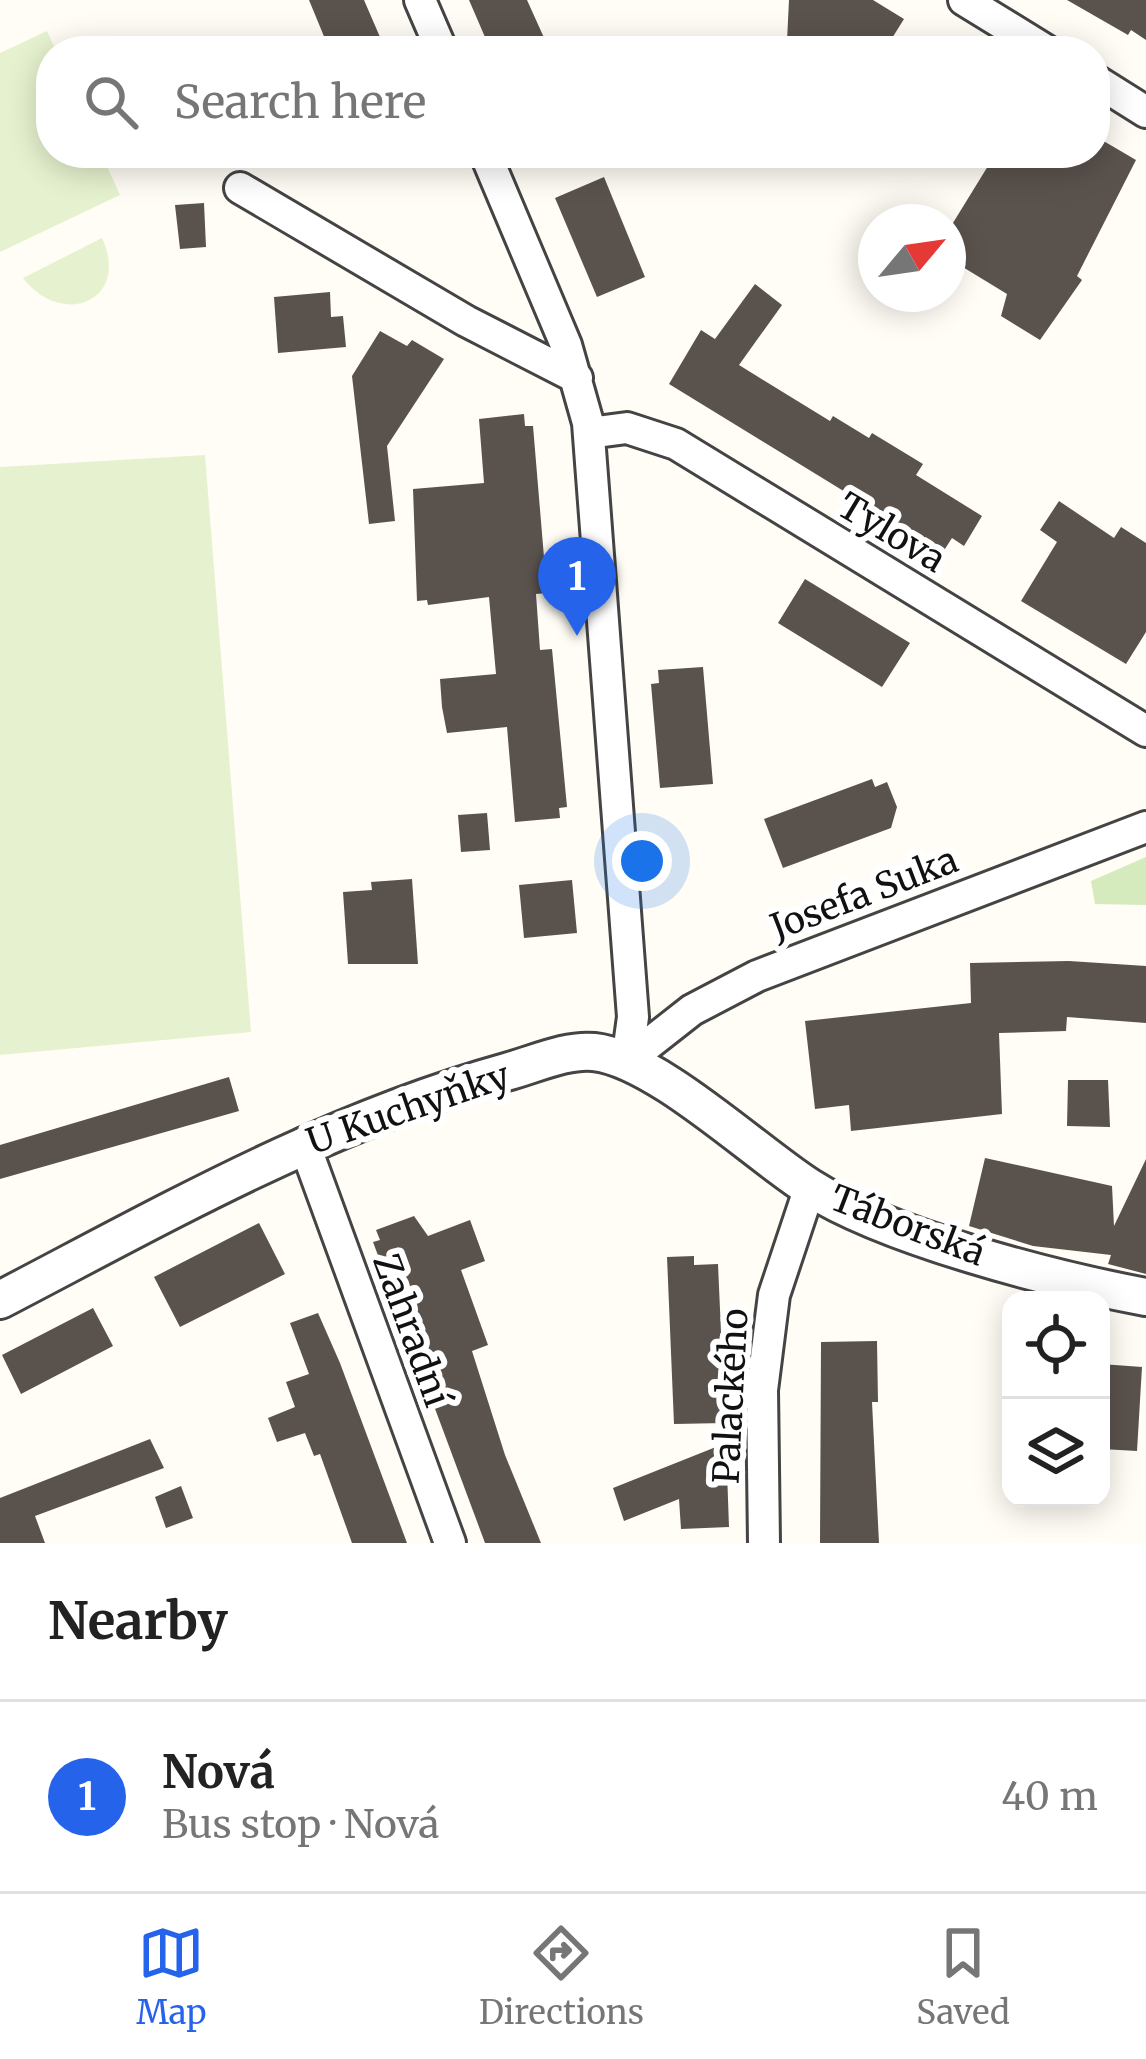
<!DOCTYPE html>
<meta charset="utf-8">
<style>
:root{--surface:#fff;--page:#f2f2f2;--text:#222;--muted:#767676;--line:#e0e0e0;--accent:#2563eb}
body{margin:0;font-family:Merriweather,serif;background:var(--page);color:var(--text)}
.controls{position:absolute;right:36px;bottom:36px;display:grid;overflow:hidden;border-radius:24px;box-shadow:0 6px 30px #0003}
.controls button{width:108px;height:108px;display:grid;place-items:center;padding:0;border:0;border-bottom:3px solid var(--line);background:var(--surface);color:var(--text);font:60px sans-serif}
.compass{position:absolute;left:858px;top:204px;width:108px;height:108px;border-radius:50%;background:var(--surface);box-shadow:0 6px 30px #0003;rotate:61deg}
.you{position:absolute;left:642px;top:861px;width:42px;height:42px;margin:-30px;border:9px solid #fff;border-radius:50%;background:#1a73e8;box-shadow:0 0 0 18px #1a73e833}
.badge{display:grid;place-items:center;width:78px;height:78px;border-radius:50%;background:var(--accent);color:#fff;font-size:39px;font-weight:700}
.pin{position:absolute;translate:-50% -99px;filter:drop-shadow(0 3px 6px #0008)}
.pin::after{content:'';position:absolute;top:63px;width:42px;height:36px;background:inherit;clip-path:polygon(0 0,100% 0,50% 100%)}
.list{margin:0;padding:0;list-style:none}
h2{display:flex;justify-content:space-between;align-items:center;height:156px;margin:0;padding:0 48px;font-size:51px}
h2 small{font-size:39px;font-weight:400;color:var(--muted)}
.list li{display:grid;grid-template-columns:78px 1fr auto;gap:36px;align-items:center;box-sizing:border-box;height:192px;padding:0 48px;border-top:3px solid var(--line)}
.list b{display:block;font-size:45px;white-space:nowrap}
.list p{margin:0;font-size:39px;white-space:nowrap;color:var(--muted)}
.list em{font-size:39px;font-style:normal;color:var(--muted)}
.icon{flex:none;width:66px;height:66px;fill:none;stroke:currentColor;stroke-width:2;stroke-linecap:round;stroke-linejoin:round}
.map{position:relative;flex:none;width:1146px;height:1543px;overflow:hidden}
.search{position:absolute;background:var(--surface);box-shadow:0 6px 30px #0003;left:36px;right:36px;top:36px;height:132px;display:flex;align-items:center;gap:30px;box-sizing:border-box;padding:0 42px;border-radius:48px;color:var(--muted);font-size:45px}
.sheet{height:348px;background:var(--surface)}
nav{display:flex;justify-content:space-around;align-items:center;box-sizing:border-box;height:168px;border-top:3px solid var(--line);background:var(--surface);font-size:33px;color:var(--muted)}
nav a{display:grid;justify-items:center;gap:6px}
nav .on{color:var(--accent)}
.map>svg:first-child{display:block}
</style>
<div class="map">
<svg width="1146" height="1543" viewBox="0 0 1146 1543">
<rect width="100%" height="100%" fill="#fffdf5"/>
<path fill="#d5ebbd" d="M 1146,857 L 1146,905 L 1095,904 L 1091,881 Z"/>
<path fill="#e6f2cf" d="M 47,31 L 56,51 L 51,51 L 51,153 L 101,153 L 120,195 L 0,252 L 0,53 Z
M 102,238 C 131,301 62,329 23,278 Z
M 205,455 L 251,1032 L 0,1055 L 0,467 Z"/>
<path fill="#5a524d" d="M 309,0 L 364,0 L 386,51 L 330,51 Z
M 469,0 L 527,0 L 550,51 L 491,51 Z
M 789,0 L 873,0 L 904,19 L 884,51 L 855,51 L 831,36 L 822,51 L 802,51 L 787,41 Z
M 1067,0 L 1146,0 L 1146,40 L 1131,30 L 1128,35 Z
M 1095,136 L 1136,160 L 1077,276 L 1082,280 L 1040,340 L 1001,316 L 1007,294 L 948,258 L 948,231 L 996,153 L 1095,153 Z
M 604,177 L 645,277 L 597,297 L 555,198 Z
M 204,203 L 206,247 L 180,249 L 175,205 Z
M 755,284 L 782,305 L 739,365 L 830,421 L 833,416 L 869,438 L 872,433 L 923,464 L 916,475 L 982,516 L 964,546 L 952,538 L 943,552 L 669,384 L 701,330 L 715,339 Z
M 330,292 L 331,317 L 343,316 L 346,347 L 278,353 L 274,297 Z
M 380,331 L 407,346 L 412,340 L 444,359 L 387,446 L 395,521 L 369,524 L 352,376 Z
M 524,414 L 525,426 L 533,426 L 547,593 L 536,594 L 540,650 L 552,649 L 567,807 L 559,808 L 560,818 L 515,822 L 507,727 L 447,733 L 442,707 L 440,679 L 496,674 L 489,597 L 428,605 L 427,600 L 417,601 L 413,489 L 484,483 L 479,419 Z
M 1059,501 L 1114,538 L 1121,527 L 1146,543 L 1146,632 L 1126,664 L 1021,601 L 1057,542 L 1040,530 Z
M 805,579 L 910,643 L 882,687 L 778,623 Z
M 703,667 L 713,784 L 660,788 L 651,684 L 659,683 L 658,670 Z
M 872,779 L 875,787 L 887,782 L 897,807 L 891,828 L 783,868 L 764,819 Z
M 487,813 L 490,850 L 461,852 L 458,815 Z
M 412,879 L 418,964 L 348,964 L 343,892 L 372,890 L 371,882 Z
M 572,880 L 577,933 L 524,938 L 519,885 Z
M 1069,961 L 1146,966 L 1146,1023 L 1067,1017 L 1066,1031 L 999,1033 L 1002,1114 L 851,1131 L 849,1105 L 815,1109 L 805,1021 L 971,1003 L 970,963 Z
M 229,1077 L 239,1111 L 0,1179 L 0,1145 Z
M 1068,1080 L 1108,1080 L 1110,1127 L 1067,1126 Z
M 985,1158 L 1112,1186 L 1114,1226 L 1146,1159 L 1146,1274 L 1108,1264 L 1111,1255 L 1033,1246 L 969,1226 Z
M 414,1216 L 428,1236 L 470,1220 L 485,1261 L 461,1270 L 488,1345 L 472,1351 L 505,1455 L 541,1543 L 485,1543 L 373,1242 L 380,1240 L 376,1230 Z
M 259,1223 L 285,1274 L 180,1327 L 154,1277 Z
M 694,1256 L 694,1265 L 718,1264 L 725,1423 L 674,1424 L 667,1257 Z
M 93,1308 L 113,1346 L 21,1394 L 2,1355 Z
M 318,1313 L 340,1363 L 407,1543 L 352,1543 L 320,1454 L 314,1456 L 305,1433 L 277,1442 L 268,1418 L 295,1407 L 286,1382 L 309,1374 L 290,1323 Z
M 877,1341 L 878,1402 L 872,1402 L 879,1543 L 820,1543 L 821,1342 Z
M 1101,1364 L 1142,1367 L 1137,1451 L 1102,1449 Z
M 150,1439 L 164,1468 L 35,1516 L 45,1543 L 0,1543 L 0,1498 Z
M 726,1443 L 729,1527 L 681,1529 L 679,1499 L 624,1521 L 613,1488 Z
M 181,1486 L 193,1518 L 166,1528 L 155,1497 Z"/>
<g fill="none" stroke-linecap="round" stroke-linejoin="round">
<defs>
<path id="minor" d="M 420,0 L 442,51
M 964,0 L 1047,51
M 1095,80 L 1146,112
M 485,153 L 566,345 L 588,423 L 633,1017 L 627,1061
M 240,188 L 466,321 L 577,378
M 589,433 L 627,428 L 676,444 L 1146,731
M 627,1061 L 692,1010 L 757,976 L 1146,827
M 304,1143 L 450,1543
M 764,1543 L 762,1390 L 774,1295 L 810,1187"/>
<path id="tertiary" d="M 0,1300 C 165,1214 326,1122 506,1072 C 533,1065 566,1049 594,1052 C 657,1059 754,1152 809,1187 C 887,1237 1054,1280 1146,1297"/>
</defs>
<use href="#minor" stroke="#444" stroke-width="36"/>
<use href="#tertiary" stroke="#444" stroke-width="42"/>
<use href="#minor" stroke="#fff" stroke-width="30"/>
<use href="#tertiary" stroke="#fff" stroke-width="36"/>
</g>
<g text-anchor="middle" stroke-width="12" stroke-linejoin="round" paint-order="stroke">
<g font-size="36" fill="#111" stroke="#fff">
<text transform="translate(892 532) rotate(31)" y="13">Tylova</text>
<text transform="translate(864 893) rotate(-21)" y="13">Josefa Suka</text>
<text transform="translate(408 1108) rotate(-19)" y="13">U Kuchyňky</text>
<text transform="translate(908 1225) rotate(21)" y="13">Táborská</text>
<text transform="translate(412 1330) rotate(70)" y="13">Zahradní</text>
<text transform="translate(730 1396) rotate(-87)" y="13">Palackého</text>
</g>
</g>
</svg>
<div class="controls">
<button><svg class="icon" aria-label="locate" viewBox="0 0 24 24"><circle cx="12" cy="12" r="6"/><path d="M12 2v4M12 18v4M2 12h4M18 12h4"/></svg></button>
<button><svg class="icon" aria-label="layers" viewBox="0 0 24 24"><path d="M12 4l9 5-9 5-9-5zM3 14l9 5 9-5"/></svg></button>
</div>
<svg class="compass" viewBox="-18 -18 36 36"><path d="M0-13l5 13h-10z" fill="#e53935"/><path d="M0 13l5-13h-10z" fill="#767676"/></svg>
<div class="you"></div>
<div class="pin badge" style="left:577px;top:636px">1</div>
<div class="search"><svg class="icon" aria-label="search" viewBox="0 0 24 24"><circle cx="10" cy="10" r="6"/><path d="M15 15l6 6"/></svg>Search here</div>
</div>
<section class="sheet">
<h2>Nearby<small></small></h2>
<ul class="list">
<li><span class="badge">1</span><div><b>Nová</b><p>Bus stop · Nová</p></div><em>40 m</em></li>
</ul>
</section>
<nav>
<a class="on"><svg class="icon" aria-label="map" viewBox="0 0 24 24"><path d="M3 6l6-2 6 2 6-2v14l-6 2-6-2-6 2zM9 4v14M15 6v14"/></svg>Map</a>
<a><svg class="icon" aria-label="directions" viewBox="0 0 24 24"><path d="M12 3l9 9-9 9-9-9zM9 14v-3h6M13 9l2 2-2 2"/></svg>Directions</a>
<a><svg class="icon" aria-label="saved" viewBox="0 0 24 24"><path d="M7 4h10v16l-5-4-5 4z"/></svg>Saved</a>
</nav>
